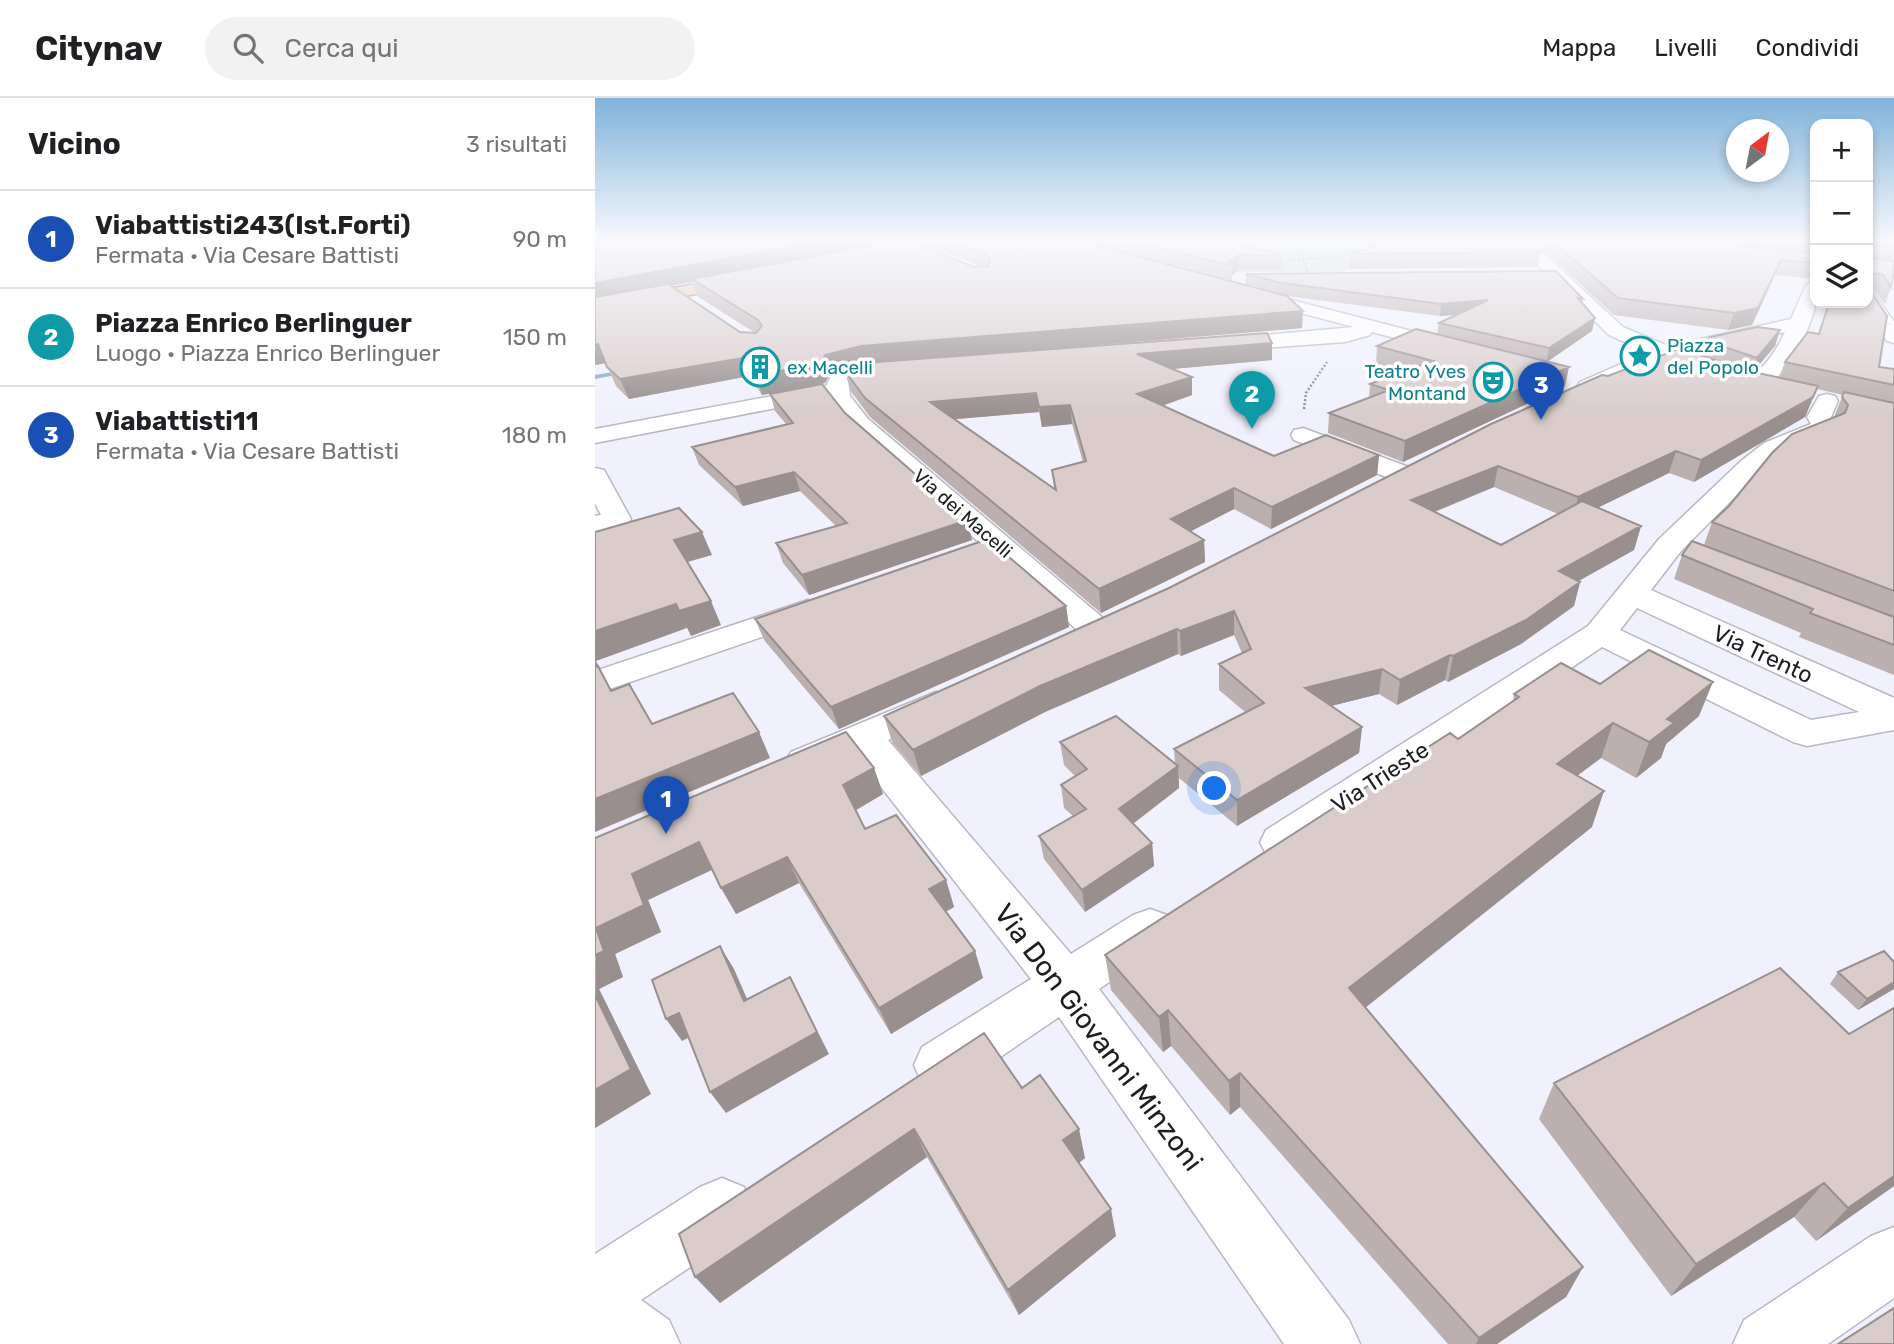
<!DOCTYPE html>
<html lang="it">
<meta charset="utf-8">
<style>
:root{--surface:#fff;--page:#f2f2f2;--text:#202124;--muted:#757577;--line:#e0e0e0;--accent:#5f4ec7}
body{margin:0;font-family:Rubik,sans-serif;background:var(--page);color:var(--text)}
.controls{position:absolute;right:21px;top:21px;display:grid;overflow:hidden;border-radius:14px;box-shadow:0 4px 10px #0003}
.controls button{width:63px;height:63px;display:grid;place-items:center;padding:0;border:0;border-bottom:2px solid var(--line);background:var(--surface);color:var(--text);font:35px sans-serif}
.compass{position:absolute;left:1131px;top:21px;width:63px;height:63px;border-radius:50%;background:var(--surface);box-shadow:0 4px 10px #0003;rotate:32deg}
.you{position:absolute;left:620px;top:691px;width:24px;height:24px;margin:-18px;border:5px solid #fff;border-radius:50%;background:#1a73e8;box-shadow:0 0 0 10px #1a73e833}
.badge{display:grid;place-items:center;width:46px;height:46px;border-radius:50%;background:var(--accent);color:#fff;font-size:23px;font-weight:700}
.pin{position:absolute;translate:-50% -58px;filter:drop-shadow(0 2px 4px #0008)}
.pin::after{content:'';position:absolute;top:37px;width:24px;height:21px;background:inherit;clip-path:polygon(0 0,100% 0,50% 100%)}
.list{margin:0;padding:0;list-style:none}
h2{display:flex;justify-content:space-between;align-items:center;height:91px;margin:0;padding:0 28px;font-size:30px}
h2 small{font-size:23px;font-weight:400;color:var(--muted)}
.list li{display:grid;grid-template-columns:46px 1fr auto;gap:21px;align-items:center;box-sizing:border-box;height:98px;padding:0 28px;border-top:2px solid var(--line)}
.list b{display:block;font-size:26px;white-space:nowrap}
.list p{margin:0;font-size:23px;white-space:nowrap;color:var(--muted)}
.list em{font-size:23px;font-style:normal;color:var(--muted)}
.icon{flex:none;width:38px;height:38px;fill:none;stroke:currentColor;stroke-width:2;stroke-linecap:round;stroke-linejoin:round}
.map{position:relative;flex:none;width:1299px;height:1246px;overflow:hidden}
header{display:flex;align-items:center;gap:42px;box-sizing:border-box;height:98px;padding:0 35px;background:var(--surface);border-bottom:2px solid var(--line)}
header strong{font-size:33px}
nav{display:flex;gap:38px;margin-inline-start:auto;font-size:24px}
.search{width:490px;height:63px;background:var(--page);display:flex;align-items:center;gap:18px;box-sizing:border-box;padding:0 24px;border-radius:38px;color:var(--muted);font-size:26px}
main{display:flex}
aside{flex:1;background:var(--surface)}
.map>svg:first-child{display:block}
</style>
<header>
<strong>Citynav</strong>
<div class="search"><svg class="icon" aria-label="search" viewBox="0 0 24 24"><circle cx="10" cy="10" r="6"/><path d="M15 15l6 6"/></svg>Cerca qui</div>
<nav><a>Mappa</a><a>Livelli</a><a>Condividi</a></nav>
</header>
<main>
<aside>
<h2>Vicino<small>3 risultati</small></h2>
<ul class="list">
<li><span class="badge" style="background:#1a4fb4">1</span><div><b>Viabattisti243(Ist.Forti)</b><p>Fermata · Via Cesare Battisti</p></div><em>90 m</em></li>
<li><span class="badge" style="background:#0f9aa8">2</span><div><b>Piazza Enrico Berlinguer</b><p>Luogo · Piazza Enrico Berlinguer</p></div><em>150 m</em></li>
<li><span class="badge" style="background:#1a4fb4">3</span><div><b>Viabattisti11</b><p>Fermata · Via Cesare Battisti</p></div><em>180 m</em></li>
</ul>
</aside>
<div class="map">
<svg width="1299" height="1246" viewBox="0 0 1299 1246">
<rect width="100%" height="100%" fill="#f0f1fc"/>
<path fill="#bfd7c0" d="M 640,143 L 808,143 L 793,158 L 742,174 L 602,174 L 619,149 Z"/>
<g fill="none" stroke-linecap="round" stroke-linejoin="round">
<path fill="#87aec5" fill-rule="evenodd" d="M 30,272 L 33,274 L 32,275 L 0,281 L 0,277 Z"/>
<defs>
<path id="minor" d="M 919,143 L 935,143 L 1028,229 L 1073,248 L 1196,221 L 1211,187 L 1220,182 C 1220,189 1221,203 1220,208 C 1215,234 1184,298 1153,291 L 1150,286 C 1154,280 1159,278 1163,273 C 1175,262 1183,249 1190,234 L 1091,256 L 1095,261 L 1092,265 L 1085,267 L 1070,262 L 993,296 L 985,294 L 982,289 L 985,284 L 1053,254 L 1014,237 Z
M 654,191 L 867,246 L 870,250 L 867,254 L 860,256 L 777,234 L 775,237 L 750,244 L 626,253 L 619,251 L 616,247 L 619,243 L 626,241 L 759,229 L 648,200 L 645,196 L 648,192 Z
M 1273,194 L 1279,195 L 1299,224 L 1299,245 L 1292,243 L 1268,205 L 1273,205 Z
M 304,267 L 312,268 L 315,273 L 312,278 L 273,281 L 254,287 L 255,298 L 273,321 L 515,526 L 520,533 L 515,540 L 503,543 L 491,540 L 257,331 L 233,300 L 0,345 L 0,331 L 231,288 L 236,278 L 271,269 Z
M 1232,296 L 1240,298 L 1243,303 L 1236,319 L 1242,329 L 1239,334 L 1187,355 L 1164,375 L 1086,453 L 1056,492 L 1299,600 L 1299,632 L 1212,648 L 1198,644 L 1007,549 L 703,756 L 687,760 L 671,756 L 665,744 L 671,732 L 993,528 L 1064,441 L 1146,363 L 1169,345 L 1216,326 L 1212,319 L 1224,298 ZM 1042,510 L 1264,614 L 1216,622 L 1025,532 Z
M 708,330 L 819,371 L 823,377 L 819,383 L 810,385 L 801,383 L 699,342 L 696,337 L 699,332 Z
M 0,370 L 9,372 L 36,421 L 32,427 L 0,436 L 0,418 L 6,417 L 0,405 Z
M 213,502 L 225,505 L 230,512 L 225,519 L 0,596 L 0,573 Z
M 341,594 L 354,598 L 360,606 L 354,614 L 293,642 L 476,856 L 538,817 L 555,811 L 572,817 L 579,831 L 572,845 L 504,891 L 754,1222 L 765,1246 L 689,1246 L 464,919 L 367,985 L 347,993 L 327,985 L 319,967 L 327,949 L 436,881 L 261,657 L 210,678 L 196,674 L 190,664 L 196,654 Z
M 127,1080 L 149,1089 L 158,1111 L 149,1133 L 46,1202 L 74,1222 L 85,1246 L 0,1246 L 0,1156 L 105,1089 Z
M 1299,1129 L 1299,1200 L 1233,1246 L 1138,1246 L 1149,1222 L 1276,1138 Z"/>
<path id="major" d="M 323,143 L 354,143 L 347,147 L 274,163 L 266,158 L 268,155 Z
M 153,176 L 159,177 L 161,181 L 159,185 L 0,215 L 0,205 Z"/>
</defs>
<use href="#minor" stroke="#b8b8c3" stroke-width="3"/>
<use href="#major" stroke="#97694e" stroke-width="3"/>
<path stroke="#888890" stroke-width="2" stroke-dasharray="2 2" stroke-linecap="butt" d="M 692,143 L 705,153 L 714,179
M 763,143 L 777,147
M 659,153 L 666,143
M 683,163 L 743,159 L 779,147"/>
<path stroke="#888890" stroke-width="2.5" stroke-dasharray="2 2" stroke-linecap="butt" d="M 709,311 L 711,295 L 732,264"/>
<use href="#minor" fill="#fff" fill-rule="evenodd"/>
<use href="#major" fill="#e8bea3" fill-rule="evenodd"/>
</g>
<path fill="#bbafaf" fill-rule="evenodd" d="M 0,143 L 292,143 L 292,145 L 378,169 L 385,168 L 341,151 L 339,143 L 629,143 L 688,157 L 688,172 L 644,172 L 637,177 L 637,183 L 651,187 L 651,176 L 988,201 L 987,205 L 1000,220 L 997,233 L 952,263 L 970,288 L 808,364 L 733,335 L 734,315 L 774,300 L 775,286 L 808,274 L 781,267 L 782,248 L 842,236 L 844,225 L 861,217 L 845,218 L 692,198 L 707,230 L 405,255 L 677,262 L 578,271 L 597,279 L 597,297 L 567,308 L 679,358 L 784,357 L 782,377 L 676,431 L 639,411 L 596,433 L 609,442 L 610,464 L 506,515 L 275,319 L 255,292 L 250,273 L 259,269 L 235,275 L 230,285 L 167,297 L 154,278 L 34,301 L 21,288 L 11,265 L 0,267 ZM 97,184 L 102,198 L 160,235 L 145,234 L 76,188 ZM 444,314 L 447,329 L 477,326 L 488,364 L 457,372 L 459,391 L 360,321 Z
M 938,143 L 1220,143 L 1220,181 L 1180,177 L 1157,227 L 1133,232 L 1019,217 Z
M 1273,143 L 1299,143 L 1299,158 L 1297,163 L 1296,189 L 1290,206 L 1281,194 L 1275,192 L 1284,269 L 1299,271 L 1299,577 L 1204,539 L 1206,535 L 1079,481 L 1087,457 L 1109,447 L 1117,424 L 1239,319 L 1248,297 L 1222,291 L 1210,319 L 1099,384 L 1074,375 L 1003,409 L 1046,428 L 1039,452 L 984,483 L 985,484 L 979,508 L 926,546 L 853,584 L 850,582 L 802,607 L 784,596 L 736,608 L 767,629 L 764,655 L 642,728 L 584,680 L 584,690 L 538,726 L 557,745 L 559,768 L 490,814 L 449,761 L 444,738 L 479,719 L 469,710 L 466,687 L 480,678 L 469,667 L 465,644 L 580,665 L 579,651 L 650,614 L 624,592 L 624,566 L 647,555 L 639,537 L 586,558 L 583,556 L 450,614 L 326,678 L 297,644 L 289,618 L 574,490 L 1013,278 L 1105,257 L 1109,242 L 1185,232 L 1180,248 L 1158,274 L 1184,280 L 1190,264 L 1224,235 L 1234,205 L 1273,205 ZM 899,389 L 963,416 L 906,447 L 840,414 Z
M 945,154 L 943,169 L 754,171 L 755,156 Z
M 175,296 L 250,315 L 377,442 L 214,497 L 188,465 L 181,445 L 241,428 L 205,393 L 148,408 L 104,367 L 97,349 L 191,326 L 180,313 Z
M 471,508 L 474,529 L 244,631 L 169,542 L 160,521 Z
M 1005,586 L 1104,618 L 1071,646 L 1066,660 L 1041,680 L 1006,660 L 982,678 L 997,729 L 770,909 L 988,1169 L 971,1199 L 902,1246 L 853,1246 L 645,1009 L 635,1017 L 576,948 L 568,954 L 516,892 L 510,857 L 863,641 L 918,603 L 919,596 Z
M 279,670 L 288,696 L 260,712 L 270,731 L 351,782 L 359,809 L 350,814 L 380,853 L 388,880 L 296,936 L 204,785 L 141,816 L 117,771 L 53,802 L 66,834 L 20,856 L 28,879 L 4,891 L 56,996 L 0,1030 L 0,740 Z
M 1299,864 L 1299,891 L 1263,912 L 1235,886 L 1243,874 Z
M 959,985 L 1299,1088 L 1221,1143 L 1199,1119 L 1076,1198 L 944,1021 Z
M 427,990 L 490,1060 L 484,1065 L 521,1138 L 424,1217 L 332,1059 L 125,1205 L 84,1136 Z"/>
<path fill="#988f8e" d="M 226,143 L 292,143 L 292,146 L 97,181 L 97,184 L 0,202 L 0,185 Z
M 644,157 L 644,172 L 637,177 L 637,168 L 633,164 Z
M 1186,162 L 1180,177 L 1157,227 L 1133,232 L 1139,215 Z
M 893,202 L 891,214 L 845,218 L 846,206 Z
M 708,213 L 707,230 L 271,266 L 235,275 L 230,285 L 167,297 L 161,277 L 230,257 L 266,248 Z
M 1000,220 L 997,233 L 952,264 L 954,250 Z
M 1185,232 L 1180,248 L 1156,276 L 1162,260 Z
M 677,245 L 677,262 L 543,274 L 542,256 Z
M 3,246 L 11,265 L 0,267 L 0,247 Z
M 147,260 L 154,278 L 34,301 L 25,281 Z
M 974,269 L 970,288 L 808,364 L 810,343 Z
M 597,279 L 597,297 L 544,316 L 542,296 Z
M 1223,288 L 1210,319 L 1099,384 L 1106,362 Z
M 441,295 L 444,314 L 339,323 L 335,304 Z
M 475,307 L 477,326 L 447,329 L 444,309 Z
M 1081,353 L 1074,375 L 978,422 L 983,399 Z
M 784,357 L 782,377 L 676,431 L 677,409 Z
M 903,368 L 899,389 L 814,424 L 816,402 Z
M 199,374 L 205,393 L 148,408 L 140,389 Z
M 639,390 L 639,411 L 577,443 L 576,421 Z
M 373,422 L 377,442 L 214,497 L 207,477 Z
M 1046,428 L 1039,452 L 958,497 L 964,473 Z
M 107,434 L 117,457 L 89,465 L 79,442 Z
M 609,442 L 610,464 L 506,515 L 504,491 Z
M 985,484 L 979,508 L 926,546 L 853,584 L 858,558 Z
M 116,503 L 126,527 L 96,538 L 84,513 Z
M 81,506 L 92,530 L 1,563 L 4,569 L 0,571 L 0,533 Z
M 471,508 L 474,529 L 244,631 L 236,609 Z
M 639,513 L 639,537 L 586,558 L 585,533 Z
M 582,531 L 583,556 L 450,614 L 326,678 L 318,652 L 445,588 Z
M 855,557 L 850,582 L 802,607 L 805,582 Z
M 787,571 L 784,596 L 708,615 L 710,590 Z
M 1118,584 L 1104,618 L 1071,646 L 1066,660 L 1041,680 L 1054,644 L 1072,621 Z
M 1018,625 L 1006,660 L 951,701 L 962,666 Z
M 767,629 L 764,655 L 642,728 L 642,702 Z
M 164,634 L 175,660 L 0,734 L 0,701 Z
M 583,668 L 584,690 L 527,734 L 524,711 Z
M 279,670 L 288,696 L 258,714 L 248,687 Z
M 1009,693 L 997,729 L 750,926 L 754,890 Z
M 104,744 L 119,771 L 53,802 L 66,834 L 20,856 L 28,879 L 4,891 L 56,996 L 0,1030 L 1,830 L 37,776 Z
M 557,745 L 559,768 L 490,814 L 487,792 Z
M 192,759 L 204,785 L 141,816 L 126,790 Z
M 351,782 L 359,809 L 343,818 L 334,791 Z
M 125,848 L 139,871 L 163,926 L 149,903 Z
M 380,853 L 388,880 L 296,936 L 284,910 Z
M 195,879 L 234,956 L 131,1015 L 115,994 Z
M 1299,884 L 1299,891 L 1263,912 L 1272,901 Z
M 573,912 L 576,948 L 568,954 L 564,919 Z
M 84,915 L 99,937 L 87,943 L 71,921 Z
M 645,975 L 645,1009 L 635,1017 L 634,983 Z
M 319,1031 L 332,1059 L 125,1205 L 100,1179 Z
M 484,1031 L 490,1060 L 476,1071 L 468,1042 Z
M 1299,1078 L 1299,1088 L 1221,1143 L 1253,1110 Z
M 1229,1085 L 1199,1119 L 1076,1198 L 1101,1166 Z
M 516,1111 L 521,1138 L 424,1217 L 413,1192 Z
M 988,1169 L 971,1199 L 902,1246 L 881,1246 L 884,1240 Z"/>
<path fill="#d9cccb" stroke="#988f8e" stroke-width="2" fill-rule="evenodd" d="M 0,143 L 226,143 L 0,185 Z
M 301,143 L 317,143 L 378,169 L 393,168 L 395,161 L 391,156 L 356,143 L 483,143 L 692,198 L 708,213 L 266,248 L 230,257 L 225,266 L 161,277 L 147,260 L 25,281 L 12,269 L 3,246 L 0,247 L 0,199 L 73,186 L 145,234 L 161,235 L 167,228 L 163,222 L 97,181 Z
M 539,143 L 629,143 L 688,157 L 644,157 L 633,164 L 637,168 Z
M 797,143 L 934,143 L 945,154 L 755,156 Z
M 957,143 L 1095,143 L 1220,155 L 1220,165 L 1186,162 L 1163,210 L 1139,215 L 1023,200 Z
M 1273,143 L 1299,143 L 1299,149 L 1279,147 L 1276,149 L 1277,160 L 1299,163 L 1299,172 L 1296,189 L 1288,177 L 1280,175 L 1277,178 L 1277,186 L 1273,188 Z
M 961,173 L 988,201 L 983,200 L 1000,220 L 954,250 L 844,225 L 893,202 L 846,206 L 687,185 L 651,176 Z
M 1273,189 L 1292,218 L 1284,269 L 1299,271 L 1299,287 L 1190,264 L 1213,234 L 1224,236 L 1234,205 L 1273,205 Z
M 1162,229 L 1185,232 L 1162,260 L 1109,242 L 1116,239 Z
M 821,231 L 974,269 L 810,343 L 734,315 L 794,292 L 775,286 L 838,263 L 782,248 Z
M 672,235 L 677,245 L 542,256 L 597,279 L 542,296 L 679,358 L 731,337 L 784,357 L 677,409 L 639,390 L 576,421 L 609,442 L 504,491 L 270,300 L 250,273 L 269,265 ZM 441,295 L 444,309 L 475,307 L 491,363 L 457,372 L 461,392 L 335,304 Z
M 1086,250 L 1144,271 L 1223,288 L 1218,299 L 1106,362 L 1081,353 L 983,399 L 903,368 L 816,402 L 906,447 L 987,403 L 1046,428 L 964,473 L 985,484 L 931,522 L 858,558 L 855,557 L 805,582 L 787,571 L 710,590 L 767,629 L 642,702 L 579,651 L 669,605 L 624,566 L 656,551 L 639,513 L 585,533 L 582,531 L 445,588 L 318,652 L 289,618 L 574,490 L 896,326 L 1007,277 L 1013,278 Z
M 227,286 L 250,315 L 373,422 L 207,477 L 181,445 L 252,425 L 199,374 L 140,389 L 97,349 L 198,325 L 175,296 Z
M 1249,294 L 1299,305 L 1299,493 L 1117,424 L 1134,408 L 1177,355 L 1197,336 L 1250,315 L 1253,307 L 1247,299 Z
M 84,410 L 107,434 L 79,442 L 116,503 L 84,513 L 81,506 L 0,533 L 0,434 Z
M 393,441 L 471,508 L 236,609 L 160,521 Z
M 1097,443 L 1299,519 L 1299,547 L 1215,515 L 1218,511 L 1087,457 Z
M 1054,552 L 1118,584 L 1072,621 L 1079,625 L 1054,644 L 1018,625 L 962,666 L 1009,693 L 754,890 L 988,1169 L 884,1240 L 645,975 L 634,983 L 573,912 L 564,919 L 510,857 L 855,635 L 863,641 L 924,599 L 919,596 L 966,565 L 1005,586 Z
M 3,568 L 16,593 L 34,586 L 57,626 L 138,595 L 164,634 L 0,701 L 0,569 Z
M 521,618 L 583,668 L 524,711 L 557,745 L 487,792 L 444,738 L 491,711 L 466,687 L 492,671 L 465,644 Z
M 251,634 L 279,670 L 248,687 L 270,731 L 301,717 L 351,782 L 334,791 L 380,853 L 284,910 L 192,759 L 126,790 L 104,744 L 37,776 L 49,807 L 1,830 L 9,853 L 0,857 L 0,740 Z
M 125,848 L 149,903 L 195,879 L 222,934 L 115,994 L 84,915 L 71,921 L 57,882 Z
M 1289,853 L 1299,864 L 1299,884 L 1272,901 L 1243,874 Z
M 1185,870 L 1254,936 L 1299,910 L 1299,1078 L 1253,1110 L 1229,1085 L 1101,1166 L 959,985 Z
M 0,897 L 36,971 L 0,992 Z
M 389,935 L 427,990 L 445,977 L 484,1031 L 468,1042 L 516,1111 L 413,1192 L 319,1031 L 100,1179 L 84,1136 Z
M 1299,1210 L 1299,1246 L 1243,1246 Z"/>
<linearGradient id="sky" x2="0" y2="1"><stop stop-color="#81b2da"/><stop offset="0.45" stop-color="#f8f9fe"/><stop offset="1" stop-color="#f8f9fe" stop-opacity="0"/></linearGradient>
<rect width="1299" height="318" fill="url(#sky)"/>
<defs>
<symbol id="sight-ring" viewBox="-11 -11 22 22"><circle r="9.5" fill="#fff" stroke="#0f9aa8" stroke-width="1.5"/><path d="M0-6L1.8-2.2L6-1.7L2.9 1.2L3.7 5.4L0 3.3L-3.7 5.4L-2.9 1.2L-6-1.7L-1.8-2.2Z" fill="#0f9aa8"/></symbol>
<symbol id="building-ring" viewBox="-11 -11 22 22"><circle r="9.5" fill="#fff" stroke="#0f9aa8" stroke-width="1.5"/><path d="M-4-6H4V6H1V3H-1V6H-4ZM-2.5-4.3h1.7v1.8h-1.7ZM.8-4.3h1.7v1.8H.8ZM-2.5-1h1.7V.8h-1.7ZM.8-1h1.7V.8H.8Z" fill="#0f9aa8"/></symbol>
<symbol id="theatre-ring" viewBox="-11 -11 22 22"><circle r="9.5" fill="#fff" stroke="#0f9aa8" stroke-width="1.5"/><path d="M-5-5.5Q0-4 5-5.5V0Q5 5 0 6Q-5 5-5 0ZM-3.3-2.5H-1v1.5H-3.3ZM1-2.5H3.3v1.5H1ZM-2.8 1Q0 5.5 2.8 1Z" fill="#0f9aa8"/></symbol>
</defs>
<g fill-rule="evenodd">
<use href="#sight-ring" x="1023" y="236" width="44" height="44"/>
<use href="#building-ring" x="143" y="247" width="44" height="44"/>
<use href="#theatre-ring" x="876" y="262" width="44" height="44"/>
</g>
<g text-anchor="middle" stroke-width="7" stroke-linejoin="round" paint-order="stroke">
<g font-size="19" fill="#0d838f" stroke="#fff" text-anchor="start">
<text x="1072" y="254">Piazza<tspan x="1072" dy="22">del Popolo</tspan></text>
<text x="192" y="276">ex Macelli</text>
<text x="871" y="280" text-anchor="end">Teatro Yves<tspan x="871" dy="22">Montand</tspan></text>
</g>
<g font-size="19" fill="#1e1e22" stroke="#fff">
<text transform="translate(368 415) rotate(41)" y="7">Via dei Macelli</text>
</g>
<g font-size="23" fill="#1e1e22" stroke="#fff">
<text transform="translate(1168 556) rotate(25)" y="8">Via Trento</text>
<text transform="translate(785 679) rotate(-33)" y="8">Via Trieste</text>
</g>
<g font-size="28" fill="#1e1e22" stroke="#fff">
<text transform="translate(504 939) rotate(53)" y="10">Via Don Giovanni Minzoni</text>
</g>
</g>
</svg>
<div class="controls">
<button>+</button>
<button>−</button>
<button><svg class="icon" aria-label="layers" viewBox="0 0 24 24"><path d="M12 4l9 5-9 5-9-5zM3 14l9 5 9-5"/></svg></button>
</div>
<svg class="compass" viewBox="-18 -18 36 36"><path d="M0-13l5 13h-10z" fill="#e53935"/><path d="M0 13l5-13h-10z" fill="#757577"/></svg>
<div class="you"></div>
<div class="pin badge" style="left:71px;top:736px;background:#1a4fb4">1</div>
<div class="pin badge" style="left:657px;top:331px;background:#0f9aa8">2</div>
<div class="pin badge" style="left:946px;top:322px;background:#1a4fb4">3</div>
</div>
</main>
